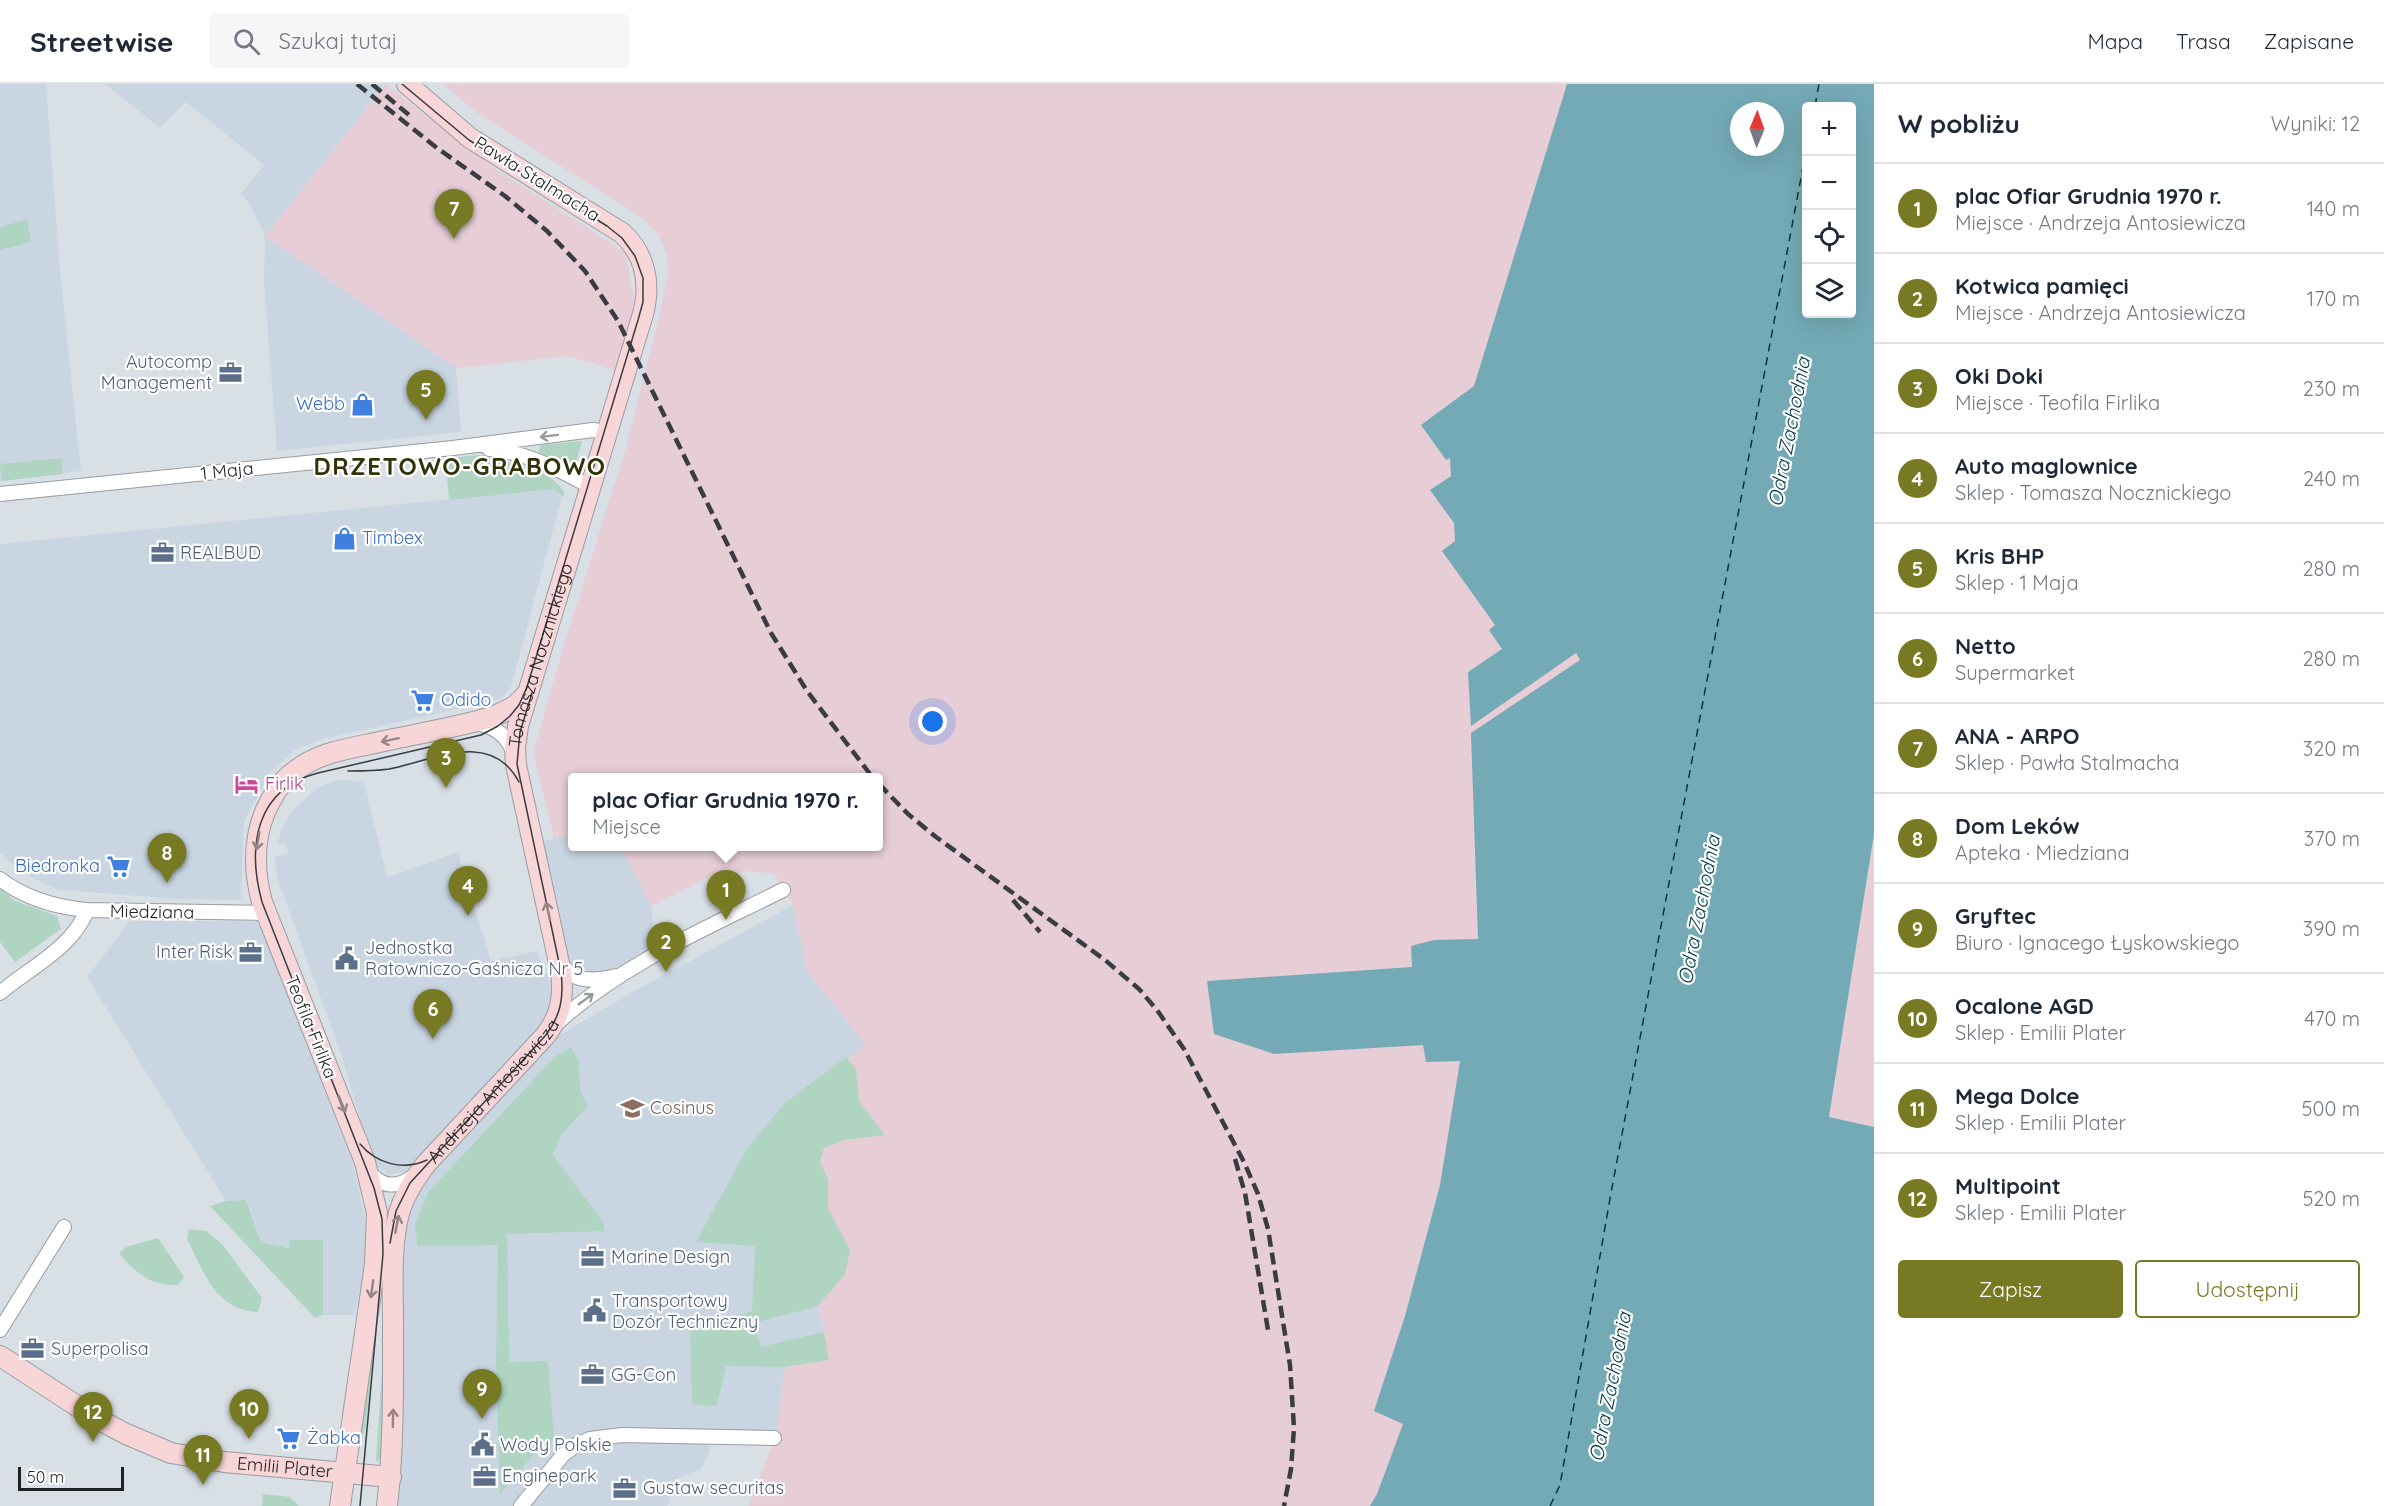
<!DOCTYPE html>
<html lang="pl">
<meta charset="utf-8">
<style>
:root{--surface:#fff;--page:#f6f6f7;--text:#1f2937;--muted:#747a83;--line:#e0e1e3;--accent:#777a23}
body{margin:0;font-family:Quicksand,sans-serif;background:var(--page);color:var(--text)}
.controls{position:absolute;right:18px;top:18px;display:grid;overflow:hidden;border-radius:6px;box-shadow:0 6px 24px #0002}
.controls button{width:54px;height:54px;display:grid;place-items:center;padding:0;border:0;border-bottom:2px solid var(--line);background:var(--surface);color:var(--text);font:30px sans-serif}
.compass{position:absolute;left:1730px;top:18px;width:54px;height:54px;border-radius:50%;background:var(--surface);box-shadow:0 6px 24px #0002;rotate:1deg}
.scale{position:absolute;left:18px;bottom:15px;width:106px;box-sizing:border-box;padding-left:6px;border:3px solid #1e2023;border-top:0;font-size:16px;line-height:21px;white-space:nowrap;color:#1e2023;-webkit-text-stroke:4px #fff;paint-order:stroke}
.you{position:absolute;left:933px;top:638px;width:21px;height:21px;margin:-15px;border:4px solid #fff;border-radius:50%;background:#1a73e8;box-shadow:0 0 0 9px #1a73e833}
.badge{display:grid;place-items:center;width:39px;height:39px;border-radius:50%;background:var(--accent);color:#fff;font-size:20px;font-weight:700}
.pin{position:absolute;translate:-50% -50px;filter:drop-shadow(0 2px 3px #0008)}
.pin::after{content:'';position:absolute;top:32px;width:21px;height:18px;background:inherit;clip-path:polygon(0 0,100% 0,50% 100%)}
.popup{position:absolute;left:568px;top:689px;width:315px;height:78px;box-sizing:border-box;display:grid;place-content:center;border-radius:6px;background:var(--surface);filter:drop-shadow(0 2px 4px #0005);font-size:20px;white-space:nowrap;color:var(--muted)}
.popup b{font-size:22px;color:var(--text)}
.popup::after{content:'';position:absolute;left:50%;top:100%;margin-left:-12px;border:12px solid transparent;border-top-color:var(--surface)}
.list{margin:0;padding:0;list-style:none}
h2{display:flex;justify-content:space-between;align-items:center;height:78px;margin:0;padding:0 24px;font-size:26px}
h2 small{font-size:20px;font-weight:400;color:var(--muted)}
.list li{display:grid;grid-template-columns:39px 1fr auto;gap:18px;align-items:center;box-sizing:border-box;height:90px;padding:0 24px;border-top:2px solid var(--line)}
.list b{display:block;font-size:22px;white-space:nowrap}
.list p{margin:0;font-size:20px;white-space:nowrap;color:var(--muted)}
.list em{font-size:20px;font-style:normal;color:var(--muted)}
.actions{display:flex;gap:12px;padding:18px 24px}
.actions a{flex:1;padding:14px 0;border:2px solid var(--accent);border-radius:6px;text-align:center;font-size:21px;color:var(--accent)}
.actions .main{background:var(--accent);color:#fff}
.icon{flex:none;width:33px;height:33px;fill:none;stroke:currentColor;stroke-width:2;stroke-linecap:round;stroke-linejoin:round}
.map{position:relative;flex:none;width:1874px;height:1422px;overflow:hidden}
header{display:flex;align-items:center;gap:36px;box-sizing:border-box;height:84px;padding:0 30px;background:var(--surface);border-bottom:2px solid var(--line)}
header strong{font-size:28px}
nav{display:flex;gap:33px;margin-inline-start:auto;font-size:21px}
.search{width:420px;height:54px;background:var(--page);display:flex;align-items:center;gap:15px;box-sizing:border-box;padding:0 21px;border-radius:6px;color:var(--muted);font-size:22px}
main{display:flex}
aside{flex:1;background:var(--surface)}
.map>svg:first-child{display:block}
</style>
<header>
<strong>Streetwise</strong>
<div class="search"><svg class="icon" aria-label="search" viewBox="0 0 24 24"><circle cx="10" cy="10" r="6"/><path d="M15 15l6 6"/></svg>Szukaj tutaj</div>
<nav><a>Mapa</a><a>Trasa</a><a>Zapisane</a></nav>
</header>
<main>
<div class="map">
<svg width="1874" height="1422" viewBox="0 0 1874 1422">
<rect width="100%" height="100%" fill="#d8e0e6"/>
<path fill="#c9d6e2" d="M 0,0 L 46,0 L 60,187 L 81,387 L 0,397 Z
M 105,0 L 382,0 L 384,2 L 265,152 L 456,284 L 461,348 L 277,367 L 264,198 L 265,152 L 248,117 L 240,110 L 264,81 L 186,18 L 160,44 Z
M 554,405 L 562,412 L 511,603 L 498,616 L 323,655 L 295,666 L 271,688 L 244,737 L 241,816 L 178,815 L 59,806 L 24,790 L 0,769 L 0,460 Z
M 337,696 L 364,697 L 387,794 L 458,768 L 491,877 L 537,867 L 554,909 L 551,934 L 412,1086 L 391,1091 L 374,1082 L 341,970 L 278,796 L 275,781 L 275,773 L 288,769 L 285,759 L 277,762 L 282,744 L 293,726 L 317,704 Z
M 573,751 L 573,762 L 621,763 L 651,822 L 656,864 L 622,885 L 584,892 L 565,880 L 539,759 L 554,754 Z
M 793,821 L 807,887 L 866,961 L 777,1030 L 824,1248 L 785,1283 L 777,1347 L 584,1351 L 516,1422 L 393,1422 L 400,1141 L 418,1101 L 548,958 L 631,909 Z
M 130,837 L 258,837 L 352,1076 L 367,1142 L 370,1163 L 354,1231 L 323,1231 L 323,1156 L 289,1164 L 261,1158 L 247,1116 L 226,1117 L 87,893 Z
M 708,1356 L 710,1366 L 701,1385 L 679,1394 L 667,1422 L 525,1422 L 567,1371 L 595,1358 Z"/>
<path fill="#e6cdd6" d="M 386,0 L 494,84 L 625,168 L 635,220 L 618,287 L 567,272 L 456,284 L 265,152 Z
M 443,0 L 1623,0 L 1600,588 L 1392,1422 L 749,1422 L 777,1347 L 785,1283 L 828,1276 L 824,1248 L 777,1030 L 866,961 L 807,887 L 793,821 L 774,790 L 747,787 L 707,794 L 651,822 L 621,763 L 879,762 L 879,694 L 573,694 L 573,751 L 554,754 L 533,669 L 565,557 L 624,371 L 660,229 L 668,189 L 667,170 L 658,150 L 642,134 L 473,26 Z
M 1874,750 L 1874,1043 L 1829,1034 Z"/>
<path fill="#afd4c2" d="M 27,135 L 31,158 L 0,166 L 0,143 Z
M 582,357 L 575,382 L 538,368 L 541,361 Z
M 477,371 L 489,371 L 490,378 C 516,376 551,385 565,410 L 562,412 L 554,405 L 449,416 L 446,380 L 452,374 Z
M 62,374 L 62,390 L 2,397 L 0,380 Z
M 0,804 L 15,817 L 57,832 L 61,845 L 15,878 L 0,858 Z
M 571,963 L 578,975 L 580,1007 L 588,1022 L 561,1051 L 553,1071 L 603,1138 L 605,1147 L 507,1150 L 509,1278 L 548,1277 L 554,1351 L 550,1367 L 541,1362 L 500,1410 L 496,1278 L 498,1161 L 418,1162 L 415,1141 L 429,1107 L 555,973 Z
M 846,973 L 856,985 L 859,1017 L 885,1051 L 844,1056 L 824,1064 L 820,1077 L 828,1096 L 828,1124 L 850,1166 L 845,1190 L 818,1222 L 754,1239 L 761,1263 L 824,1248 L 829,1276 L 785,1283 L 726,1282 L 717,1322 L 692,1320 L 690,1245 L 752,1227 L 755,1162 L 696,1158 L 746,1066 L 785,1019 Z
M 246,1116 L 261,1158 L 289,1164 L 290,1156 L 323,1156 L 323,1231 L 315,1234 L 210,1122 L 226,1117 Z
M 189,1145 L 206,1147 L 222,1160 L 262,1214 L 258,1228 C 215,1226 204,1188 187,1155 Z
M 158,1154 L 184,1193 L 178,1201 C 151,1202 135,1189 119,1169 L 126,1163 Z
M 374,1268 L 366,1342 L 357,1371 L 370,1273 Z
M 383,1271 L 386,1273 L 382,1374 L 376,1378 Z
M 263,1410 L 290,1413 L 299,1422 L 262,1422 Z"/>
<path fill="#73aab6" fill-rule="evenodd" d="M 1567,0 L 1874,0 L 1874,750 L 1829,1033 L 1874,1043 L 1874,1422 L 1370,1422 L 1377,1410 L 1403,1340 L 1374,1327 L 1405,1232 L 1440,1101 L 1460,977 L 1426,978 L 1423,961 L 1274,970 L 1214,950 L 1207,897 L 1412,883 L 1411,862 L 1434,856 L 1478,855 L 1471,649 L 1580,576 L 1576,569 L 1471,642 L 1468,588 L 1502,565 L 1489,546 L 1495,541 L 1442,467 L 1455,457 L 1454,439 L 1430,406 L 1451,392 L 1450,374 L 1446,376 L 1421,341 L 1474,302 ZM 1806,22 L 1852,22 L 1852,230 L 1806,230 ZM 1739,27 L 1775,27 L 1775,63 L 1739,63 Z"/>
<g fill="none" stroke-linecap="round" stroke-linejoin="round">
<path stroke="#023842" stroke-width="1.5" stroke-dasharray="8 6" stroke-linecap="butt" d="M 1815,22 L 1819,0
M 1550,1422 L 1560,1401 L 1611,1109 L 1806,67"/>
<defs>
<path id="street" d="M 489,365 C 526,368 558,385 591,403
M 0,410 L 453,364 L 593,346 L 607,348
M 476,639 C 495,642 508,652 514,670
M 0,795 C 26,815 56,823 87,826
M 560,877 C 571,900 595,897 616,892
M 0,909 C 29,884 73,864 87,826 L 266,829
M 555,941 C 620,881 705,845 783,806
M 368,1086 C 381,1104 398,1105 415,1091
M 0,1246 L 64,1143
M 521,1422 L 563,1371 L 576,1361 L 590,1355 L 622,1351 L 774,1354"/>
<g id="secondary">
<path id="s1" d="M 0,1272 L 94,1333 L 126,1350 L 171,1369 L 224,1378 L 391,1393"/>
<path d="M 340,1422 L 375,1180 L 377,1129 L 365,1078 L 262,818 C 254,788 253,757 265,728 C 272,713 280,698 294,688 C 317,669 346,665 375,659 C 414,650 456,644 495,632 L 515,622 L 528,609"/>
<path id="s2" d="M 387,1422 C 394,1361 393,1300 393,1239 C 393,1203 390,1165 399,1129 C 404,1111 414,1096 425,1081 L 545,952 C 561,932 564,913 561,888 L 516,681 L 515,664 L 518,642 L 643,230 C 651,199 645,170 622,149 L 470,54 L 407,0"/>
</g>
</defs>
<use href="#street" stroke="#969da3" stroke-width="16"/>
<use href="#secondary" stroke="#969da3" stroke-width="22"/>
<use href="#street" stroke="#fff" stroke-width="14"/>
<use href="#secondary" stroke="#f8d5d7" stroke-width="20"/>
<g stroke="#393c40" stroke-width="1.5">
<path d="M 348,687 C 362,687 375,687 389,685 C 434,676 491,645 519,698"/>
<path d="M 360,1060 C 377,1080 403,1087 427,1076"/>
<path id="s3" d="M 390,1159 L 396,1127 L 410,1099 L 545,952 C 561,932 564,913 561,888 L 517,680 L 520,648 L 532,609"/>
<path d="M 360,1422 L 383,1170 L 382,1135 L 374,1104 L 262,818 C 247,763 255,705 318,689 L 481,651 L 498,642 L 510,632 L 519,621 L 527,603 L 638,236 L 643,218 L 643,194 L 635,172 L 622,154 L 607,142 L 469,56 L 402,0"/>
</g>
<path stroke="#393c40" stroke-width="4.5" stroke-dasharray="12 6" stroke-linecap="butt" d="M 357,0 L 437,64 L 505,112 L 547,147 L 585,187 L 618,237 L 771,549 L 807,607 L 873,694
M 372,0 L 409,31
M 879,700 L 908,730 L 936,753 L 1105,876 L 1139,905 L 1157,926 L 1184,965 L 1244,1078 L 1258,1110 L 1268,1145 L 1290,1281 L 1294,1344 L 1291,1385 L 1284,1422
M 1013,816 L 1040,848
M 1235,1075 L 1245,1109 L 1268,1246"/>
</g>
<defs><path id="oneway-shaft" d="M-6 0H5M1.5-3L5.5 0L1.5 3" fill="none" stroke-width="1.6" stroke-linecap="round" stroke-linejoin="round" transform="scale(1.5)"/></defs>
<g stroke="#9a9b9c">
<use href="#oneway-shaft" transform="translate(549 352) rotate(173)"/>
<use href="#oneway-shaft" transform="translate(586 915) rotate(-36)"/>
</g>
<g stroke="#968486">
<use href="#oneway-shaft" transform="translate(390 656) rotate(168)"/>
<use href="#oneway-shaft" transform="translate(258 757) rotate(99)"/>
<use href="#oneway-shaft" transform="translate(548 827) rotate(-102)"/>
<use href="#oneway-shaft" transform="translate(342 1020) rotate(68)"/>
<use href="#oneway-shaft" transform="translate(397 1140) rotate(-79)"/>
<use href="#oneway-shaft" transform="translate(372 1205) rotate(98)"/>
<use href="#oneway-shaft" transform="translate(393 1334) rotate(-89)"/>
</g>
<defs>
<symbol id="office-bare" viewBox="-9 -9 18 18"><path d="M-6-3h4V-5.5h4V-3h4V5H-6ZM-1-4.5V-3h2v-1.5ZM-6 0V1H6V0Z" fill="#5c6f8a" stroke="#fff" stroke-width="2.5" paint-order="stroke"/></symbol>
<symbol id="shop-bare" viewBox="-9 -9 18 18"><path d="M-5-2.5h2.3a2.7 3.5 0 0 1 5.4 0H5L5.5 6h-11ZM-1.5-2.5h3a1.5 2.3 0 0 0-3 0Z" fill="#3f7fe0" stroke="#fff" stroke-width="2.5" paint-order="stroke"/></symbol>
<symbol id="supermarket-bare" viewBox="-9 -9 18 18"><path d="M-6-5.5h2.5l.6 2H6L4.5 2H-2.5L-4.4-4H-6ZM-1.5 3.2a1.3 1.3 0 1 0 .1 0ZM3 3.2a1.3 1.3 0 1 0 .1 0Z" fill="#3f7fe0" stroke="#fff" stroke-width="2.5" paint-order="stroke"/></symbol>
<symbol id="hotel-bare" viewBox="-9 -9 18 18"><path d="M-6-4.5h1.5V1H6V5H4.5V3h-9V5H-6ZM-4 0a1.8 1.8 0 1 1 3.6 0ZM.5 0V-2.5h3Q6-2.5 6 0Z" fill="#d1479c" stroke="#fff" stroke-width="2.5" paint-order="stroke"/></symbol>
<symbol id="civic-bare" viewBox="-9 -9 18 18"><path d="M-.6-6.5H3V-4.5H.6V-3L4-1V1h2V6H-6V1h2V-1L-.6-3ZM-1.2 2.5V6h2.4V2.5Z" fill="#5c6f8a" stroke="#fff" stroke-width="2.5" paint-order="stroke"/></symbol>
<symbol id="school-bare" viewBox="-9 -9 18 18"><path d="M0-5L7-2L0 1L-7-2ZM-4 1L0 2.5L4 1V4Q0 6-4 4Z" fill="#8d6e63" stroke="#fff" stroke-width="2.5" paint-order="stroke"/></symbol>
</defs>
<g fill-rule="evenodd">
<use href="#office-bare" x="214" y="272" width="33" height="33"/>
<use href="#shop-bare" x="346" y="304" width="33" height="33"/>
<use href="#shop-bare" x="328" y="438" width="33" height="33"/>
<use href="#office-bare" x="146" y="452" width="33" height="33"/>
<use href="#supermarket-bare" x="406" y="600" width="33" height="33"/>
<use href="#hotel-bare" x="230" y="684" width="33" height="33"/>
<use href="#supermarket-bare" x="102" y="766" width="33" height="33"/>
<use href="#office-bare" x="234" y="852" width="33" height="33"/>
<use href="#civic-bare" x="330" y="858" width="33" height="33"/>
<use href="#school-bare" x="616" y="1008" width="33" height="33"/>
<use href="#office-bare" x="576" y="1156" width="33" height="33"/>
<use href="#civic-bare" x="578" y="1210" width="33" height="33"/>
<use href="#office-bare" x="16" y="1248" width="33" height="33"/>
<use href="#office-bare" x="576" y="1274" width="33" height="33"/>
<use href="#supermarket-bare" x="272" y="1338" width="33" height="33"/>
<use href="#civic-bare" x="466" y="1344" width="33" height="33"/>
<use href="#office-bare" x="468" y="1376" width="33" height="33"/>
<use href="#office-bare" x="608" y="1388" width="33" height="33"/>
</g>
<g text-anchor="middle" stroke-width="4.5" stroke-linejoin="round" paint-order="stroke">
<g font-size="18" fill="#1e2023" stroke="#fff">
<text transform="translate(537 95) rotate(32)" y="6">Pawła Stalmacha</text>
<text transform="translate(227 387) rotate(-6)" y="6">1 Maja</text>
<text dy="6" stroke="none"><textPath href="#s2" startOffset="918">Tomasza Nocznickiego</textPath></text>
<text transform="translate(152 828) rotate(1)" y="6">Miedziana</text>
<text transform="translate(311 943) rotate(68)" y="6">Teofila Firlika</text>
<text dy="6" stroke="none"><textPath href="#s3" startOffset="188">Andrzeja Antosiewicza</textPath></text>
<text dy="6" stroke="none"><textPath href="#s1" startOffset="312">Emilii Plater</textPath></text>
</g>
<g font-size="18" fill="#4e5e75" stroke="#fff" text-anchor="start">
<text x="212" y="284" text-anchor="end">Autocomp<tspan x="212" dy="21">Management</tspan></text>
<text x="180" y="475">REALBUD</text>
<text x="365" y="870">Jednostka<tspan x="365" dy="21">Ratowniczo-Gaśnicza Nr 5</tspan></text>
<text x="233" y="874" text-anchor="end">Inter Risk</text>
<text x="611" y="1179">Marine Design</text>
<text x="612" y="1223">Transportowy<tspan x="612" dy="21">Dozór Techniczny</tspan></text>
<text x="51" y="1271">Superpolisa</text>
<text x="611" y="1297">GG-Con</text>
<text x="500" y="1367">Wody Polskie</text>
<text x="502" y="1398">Enginepark</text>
<text x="643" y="1410">Gustaw securitas</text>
</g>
<g font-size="18" fill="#366cbe" stroke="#fff" text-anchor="start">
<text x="345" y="326" text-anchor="end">Webb</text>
<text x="362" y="460">Timbex</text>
<text x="441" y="622">Odido</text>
<text x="100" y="788" text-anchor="end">Biedronka</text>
<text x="307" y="1360">Żabka</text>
</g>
<g font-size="18" fill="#b23c85" stroke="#fff" text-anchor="start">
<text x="265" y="706">Firlik</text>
</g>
<g font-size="18" fill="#785e54" stroke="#fff" text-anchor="start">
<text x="650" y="1030">Cosinus</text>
</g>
<g font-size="20" font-style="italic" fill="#023842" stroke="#fff">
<text transform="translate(1789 348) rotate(-79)" y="7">Odra Zachodnia</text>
<text transform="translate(1699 826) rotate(-79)" y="7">Odra Zachodnia</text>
<text transform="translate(1610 1303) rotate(-79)" y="7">Odra Zachodnia</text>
</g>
<g font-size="24" font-weight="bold" letter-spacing="1.5" fill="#323309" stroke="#fff">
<text x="460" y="391">DRZETOWO-GRABOWO</text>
</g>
</g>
</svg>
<div class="controls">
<button>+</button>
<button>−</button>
<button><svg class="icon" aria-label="locate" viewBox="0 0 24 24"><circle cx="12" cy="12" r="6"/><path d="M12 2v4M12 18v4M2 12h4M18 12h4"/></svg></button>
<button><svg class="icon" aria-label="layers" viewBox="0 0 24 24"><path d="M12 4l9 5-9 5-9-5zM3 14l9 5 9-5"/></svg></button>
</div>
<svg class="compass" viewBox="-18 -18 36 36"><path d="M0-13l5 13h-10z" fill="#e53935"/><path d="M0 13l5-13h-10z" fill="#747a83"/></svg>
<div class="scale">50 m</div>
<div class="you"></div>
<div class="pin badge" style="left:726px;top:836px">1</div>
<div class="popup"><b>plac Ofiar Grudnia 1970 r.</b>Miejsce</div>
<div class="pin badge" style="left:666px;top:888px">2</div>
<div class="pin badge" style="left:446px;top:704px">3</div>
<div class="pin badge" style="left:468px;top:832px">4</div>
<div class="pin badge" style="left:426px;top:336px">5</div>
<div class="pin badge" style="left:433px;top:955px">6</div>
<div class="pin badge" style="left:454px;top:155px">7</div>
<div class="pin badge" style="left:167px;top:799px">8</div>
<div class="pin badge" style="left:482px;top:1335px">9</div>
<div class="pin badge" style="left:249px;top:1355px">10</div>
<div class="pin badge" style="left:203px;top:1401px">11</div>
<div class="pin badge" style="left:93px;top:1358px">12</div>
</div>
<aside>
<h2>W pobliżu<small>Wyniki: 12</small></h2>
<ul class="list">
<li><span class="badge">1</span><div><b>plac Ofiar Grudnia 1970 r.</b><p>Miejsce · Andrzeja Antosiewicza</p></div><em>140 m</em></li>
<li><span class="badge">2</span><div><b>Kotwica pamięci</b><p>Miejsce · Andrzeja Antosiewicza</p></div><em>170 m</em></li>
<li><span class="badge">3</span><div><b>Oki Doki</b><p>Miejsce · Teofila Firlika</p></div><em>230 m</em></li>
<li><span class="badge">4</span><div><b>Auto maglownice</b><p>Sklep · Tomasza Nocznickiego</p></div><em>240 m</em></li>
<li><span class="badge">5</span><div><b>Kris BHP</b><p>Sklep · 1 Maja</p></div><em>280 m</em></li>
<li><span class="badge">6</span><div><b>Netto</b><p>Supermarket</p></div><em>280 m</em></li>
<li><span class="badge">7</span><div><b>ANA - ARPO</b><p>Sklep · Pawła Stalmacha</p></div><em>320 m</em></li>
<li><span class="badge">8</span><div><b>Dom Leków</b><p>Apteka · Miedziana</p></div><em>370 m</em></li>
<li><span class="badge">9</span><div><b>Gryftec</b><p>Biuro · Ignacego Łyskowskiego</p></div><em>390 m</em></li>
<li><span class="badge">10</span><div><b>Ocalone AGD</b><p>Sklep · Emilii Plater</p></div><em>470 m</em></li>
<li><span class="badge">11</span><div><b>Mega Dolce</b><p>Sklep · Emilii Plater</p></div><em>500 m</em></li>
<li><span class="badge">12</span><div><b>Multipoint</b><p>Sklep · Emilii Plater</p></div><em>520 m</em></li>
</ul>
<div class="actions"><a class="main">Zapisz</a><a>Udostępnij</a></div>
</aside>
</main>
